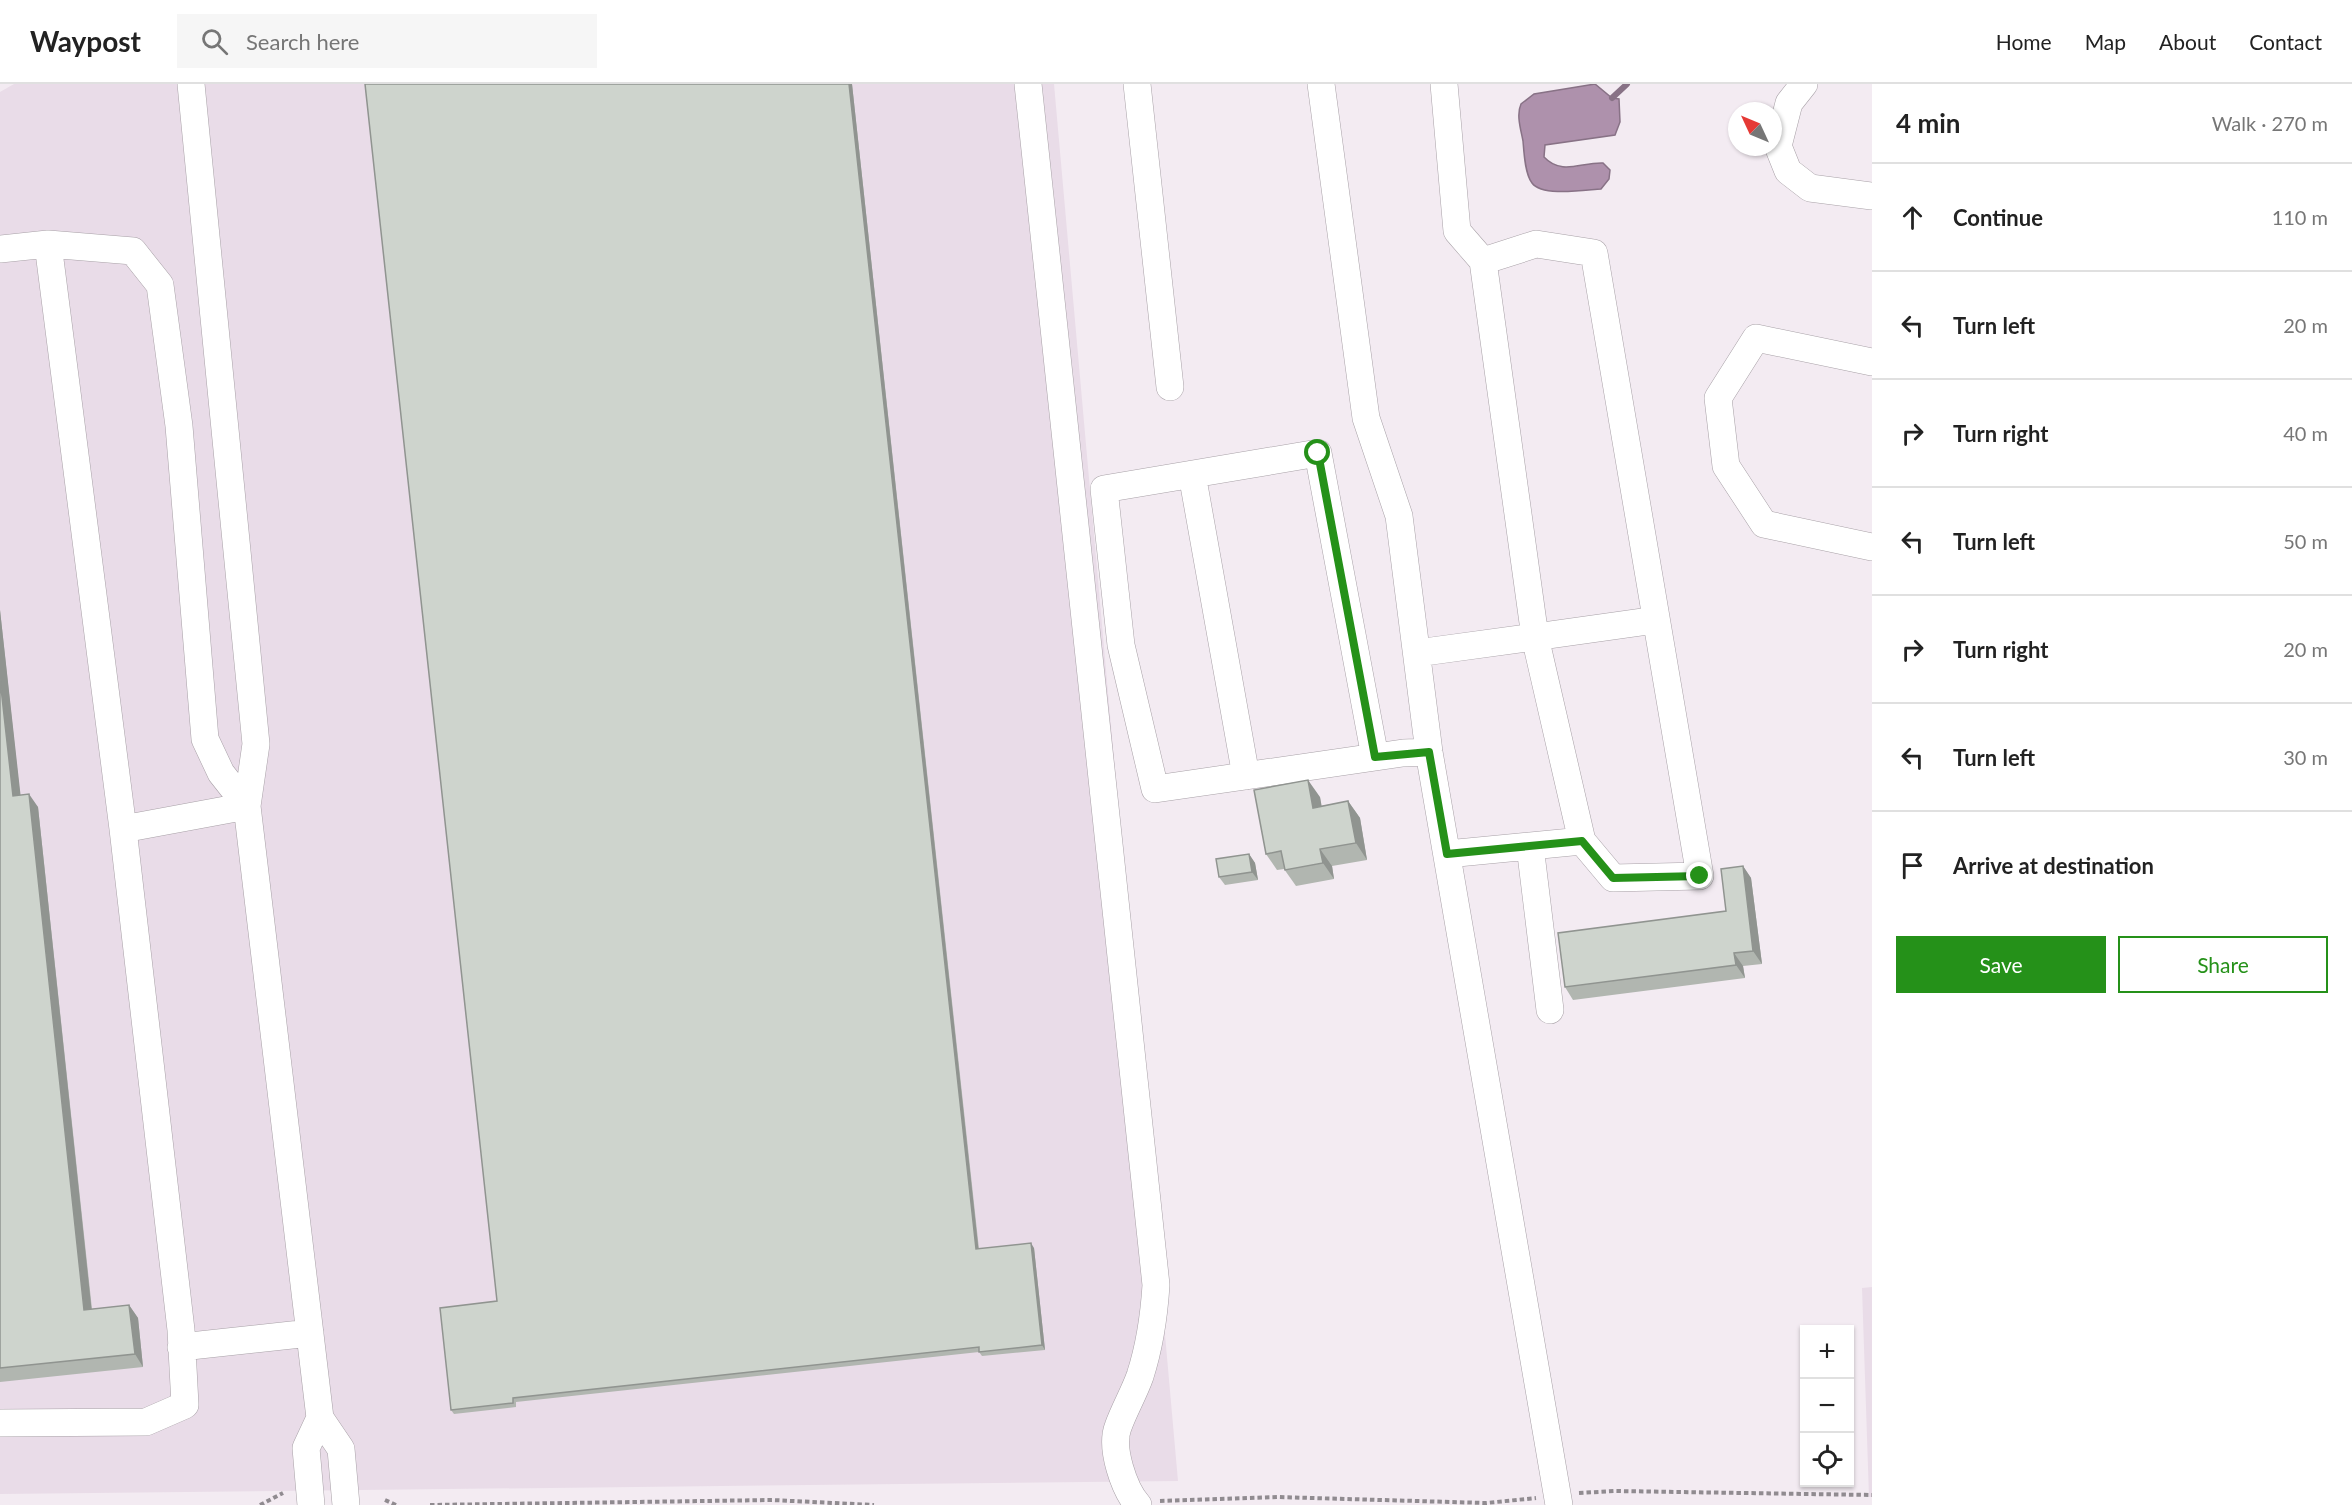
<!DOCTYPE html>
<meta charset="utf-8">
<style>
:root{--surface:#fff;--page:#f6f6f6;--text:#222;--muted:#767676;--line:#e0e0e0;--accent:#259119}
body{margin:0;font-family:Lato,sans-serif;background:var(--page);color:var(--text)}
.controls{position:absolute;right:18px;bottom:18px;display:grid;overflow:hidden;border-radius:0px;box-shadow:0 2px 4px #0004}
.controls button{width:54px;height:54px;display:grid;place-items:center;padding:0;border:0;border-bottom:2px solid var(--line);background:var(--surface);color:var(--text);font:30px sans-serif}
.compass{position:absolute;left:1728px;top:18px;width:54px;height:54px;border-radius:50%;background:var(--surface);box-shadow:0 2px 4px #0004;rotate:314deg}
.stop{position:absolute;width:18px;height:18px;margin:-14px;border:4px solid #259119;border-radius:50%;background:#fff}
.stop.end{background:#259119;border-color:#fff;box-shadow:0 2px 6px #0008}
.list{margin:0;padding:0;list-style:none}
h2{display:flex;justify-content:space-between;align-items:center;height:78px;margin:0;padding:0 24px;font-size:26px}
h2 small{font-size:20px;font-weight:400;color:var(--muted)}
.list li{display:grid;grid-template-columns:39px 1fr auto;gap:18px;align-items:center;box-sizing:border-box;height:108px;padding:0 24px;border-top:2px solid var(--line)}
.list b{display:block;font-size:22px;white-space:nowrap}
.list em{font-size:20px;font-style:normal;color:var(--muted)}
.actions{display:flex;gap:12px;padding:18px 24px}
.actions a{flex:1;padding:14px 0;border:2px solid var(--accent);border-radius:0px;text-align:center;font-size:21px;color:var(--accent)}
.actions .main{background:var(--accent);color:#fff}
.icon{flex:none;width:33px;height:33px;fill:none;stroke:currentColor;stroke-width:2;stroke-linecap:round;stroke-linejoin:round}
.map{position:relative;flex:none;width:1872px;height:1421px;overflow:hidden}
header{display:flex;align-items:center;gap:36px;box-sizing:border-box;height:84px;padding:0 30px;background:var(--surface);border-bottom:2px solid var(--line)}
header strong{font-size:28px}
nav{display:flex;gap:33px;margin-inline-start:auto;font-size:21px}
.search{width:420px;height:54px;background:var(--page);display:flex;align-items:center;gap:15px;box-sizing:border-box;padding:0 21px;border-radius:0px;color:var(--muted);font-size:22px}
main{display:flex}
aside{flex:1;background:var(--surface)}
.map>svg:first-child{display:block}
</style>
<header>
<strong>Waypost</strong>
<div class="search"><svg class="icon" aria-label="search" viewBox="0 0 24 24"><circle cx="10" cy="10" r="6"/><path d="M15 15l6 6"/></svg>Search here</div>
<nav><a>Home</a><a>Map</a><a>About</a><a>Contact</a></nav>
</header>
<main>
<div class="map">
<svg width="1872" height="1421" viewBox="0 0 1872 1421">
<rect width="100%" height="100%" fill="#f3ebf2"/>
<path fill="#e9dce8" d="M 14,0 L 1054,0 L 1178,1397 L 0,1410 L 0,8 Z
M 1872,1203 L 1872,1413 L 1869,1413 L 1862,1204 Z"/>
<path fill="#ae91ac" stroke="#887286" stroke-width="1.5" d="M 1595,0 L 1612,14 L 1619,15 L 1620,38 L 1615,51 L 1545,61 L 1544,73 C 1562,92 1581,78 1603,79 L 1610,86 L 1609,95 L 1601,105 C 1585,106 1542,113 1532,99 C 1525,90 1524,69 1523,57 C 1521,46 1516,31 1521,20 L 1534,10 Z"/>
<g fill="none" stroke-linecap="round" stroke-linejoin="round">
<path stroke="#887286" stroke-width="6" d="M 1612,14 L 1627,0"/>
<defs>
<path id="minor" d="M 191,0 L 256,660 L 247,722 L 320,1334 L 341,1365 L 346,1421
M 1028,0 L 1156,1201 C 1154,1233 1150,1261 1140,1292 C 1134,1309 1124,1326 1118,1343 C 1110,1364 1124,1405 1138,1421
M 1137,0 L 1170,303
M 1321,0 L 1366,334 L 1399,432 L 1429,668 L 1559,1421
M 1444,0 L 1457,147 L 1483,177
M 1804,0 L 1789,19 L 1778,62 L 1788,87 L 1810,104 L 1872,112
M 0,165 L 48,160 L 133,167 L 160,201 L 179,342 L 205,655 L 221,689 L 247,722
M 1872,278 L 1756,254 L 1718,314 L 1726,382 L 1764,440 L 1872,463
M 1192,390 L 1246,692
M 1417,569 L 1535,553 L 1483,177 L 1536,160 L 1594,169 L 1700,792 L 1613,794 L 1582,757 L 1535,553 L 1656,536
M 1375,673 L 1318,369 L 1104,405 L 1121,561 L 1155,705 L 1403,669 L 1429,668
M 123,745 L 247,722
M 1530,762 L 1550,926
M 1447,770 L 1582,757
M 181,1263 L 310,1249
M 0,1339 L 146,1338 L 185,1321 L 181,1246 L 123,745 L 48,160
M 311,1421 L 306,1364 L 320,1334"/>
</defs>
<use href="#minor" stroke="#a8a1a7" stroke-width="28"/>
<path stroke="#908b90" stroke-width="4" stroke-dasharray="4.5 3" stroke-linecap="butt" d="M 1579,1409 L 1615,1407 L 1872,1411
M 385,1416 L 396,1421
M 1160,1417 L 1277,1413 L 1486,1419 L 1536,1414
M 260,1421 L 283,1409
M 430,1421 L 772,1416 L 874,1421"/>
<use href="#minor" stroke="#fff" stroke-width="27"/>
</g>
<path fill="#b1b6b0" d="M 365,0 L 852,0 L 979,1165 L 1034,1164 L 1045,1266 L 982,1272 L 979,1268 L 516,1318 L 516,1323 L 454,1330 L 451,1326 L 497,1217 Z
M 0,526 L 20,711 L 38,723 L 92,1225 L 129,1221 L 138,1234 L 143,1283 L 0,1298 Z
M 1320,713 L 1321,722 L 1348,717 L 1360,734 L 1367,776 L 1332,782 L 1334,795 L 1296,802 L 1284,785 L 1277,786 L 1266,770 Z
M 1249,770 L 1255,779 L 1258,796 L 1225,801 L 1219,793 Z
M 1743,782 L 1751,794 L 1762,880 L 1743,882 L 1745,894 L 1573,916 L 1565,903 L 1726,827 Z"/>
<path fill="#909490" d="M 849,0 L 852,0 L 979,1170 L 976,1165 Z
M 0,526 L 22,724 L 13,712 L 0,595 Z
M 1308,696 L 1320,713 L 1325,740 L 1313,724 Z
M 29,710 L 38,723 L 93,1239 L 84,1226 Z
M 1348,717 L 1360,734 L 1367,776 L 1356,759 Z
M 1320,765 L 1332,782 L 1334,795 L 1323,779 Z
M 1249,770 L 1255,779 L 1258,796 L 1252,788 Z
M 1743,782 L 1751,794 L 1762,880 L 1753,867 Z
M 1734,869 L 1743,882 L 1745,894 L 1736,881 Z
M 1031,1159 L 1034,1164 L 1045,1266 L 1042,1261 Z
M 129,1221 L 138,1234 L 143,1283 L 135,1270 Z"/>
<path fill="#ced4cd" stroke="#909490" stroke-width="1.5" d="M 365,0 L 849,0 L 976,1165 L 1031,1159 L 1042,1261 L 979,1268 L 979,1263 L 513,1314 L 513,1319 L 451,1326 L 440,1224 L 497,1217 Z
M 0,595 L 13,712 L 29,710 L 84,1226 L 129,1221 L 135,1270 L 0,1284 Z
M 1308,696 L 1313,724 L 1348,717 L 1356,759 L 1320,765 L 1323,779 L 1285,786 L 1281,767 L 1266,770 L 1254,706 Z
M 1249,770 L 1252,788 L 1219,793 L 1216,775 Z
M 1743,782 L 1753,867 L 1734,869 L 1736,881 L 1565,903 L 1558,849 L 1726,827 L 1721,785 Z"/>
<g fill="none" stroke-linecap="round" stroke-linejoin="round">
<path stroke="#259119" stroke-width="8" d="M 1318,369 L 1375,673 L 1429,668 L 1447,770 L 1582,757 L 1613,794 L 1700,792"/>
</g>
</svg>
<div class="controls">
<button>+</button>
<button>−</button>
<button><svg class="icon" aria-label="locate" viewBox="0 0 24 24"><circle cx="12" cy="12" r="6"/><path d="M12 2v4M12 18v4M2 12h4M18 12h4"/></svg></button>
</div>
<svg class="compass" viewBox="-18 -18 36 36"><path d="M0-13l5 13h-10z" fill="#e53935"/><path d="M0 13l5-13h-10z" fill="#767676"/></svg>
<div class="stop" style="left:1318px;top:369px"></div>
<div class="stop end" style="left:1700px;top:792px"></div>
</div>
<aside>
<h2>4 min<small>Walk · 270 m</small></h2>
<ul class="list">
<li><svg class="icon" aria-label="ahead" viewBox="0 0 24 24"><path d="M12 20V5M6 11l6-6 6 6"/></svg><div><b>Continue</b></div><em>110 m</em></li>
<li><svg class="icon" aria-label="left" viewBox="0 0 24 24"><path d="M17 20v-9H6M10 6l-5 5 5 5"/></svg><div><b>Turn left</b></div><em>20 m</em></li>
<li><svg class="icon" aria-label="right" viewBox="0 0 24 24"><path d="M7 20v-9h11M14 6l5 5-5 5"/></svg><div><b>Turn right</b></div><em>40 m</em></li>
<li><svg class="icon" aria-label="left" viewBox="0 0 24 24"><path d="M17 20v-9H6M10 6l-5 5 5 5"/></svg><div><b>Turn left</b></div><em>50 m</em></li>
<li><svg class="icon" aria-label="right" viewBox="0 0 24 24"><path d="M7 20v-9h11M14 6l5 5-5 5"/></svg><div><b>Turn right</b></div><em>20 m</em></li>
<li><svg class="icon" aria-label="left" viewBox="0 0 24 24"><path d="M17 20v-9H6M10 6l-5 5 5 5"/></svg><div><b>Turn left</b></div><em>30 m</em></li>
<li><svg class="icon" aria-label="arrive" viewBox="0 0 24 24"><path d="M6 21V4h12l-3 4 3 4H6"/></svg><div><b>Arrive at destination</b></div></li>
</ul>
<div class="actions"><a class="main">Save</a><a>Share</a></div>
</aside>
</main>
